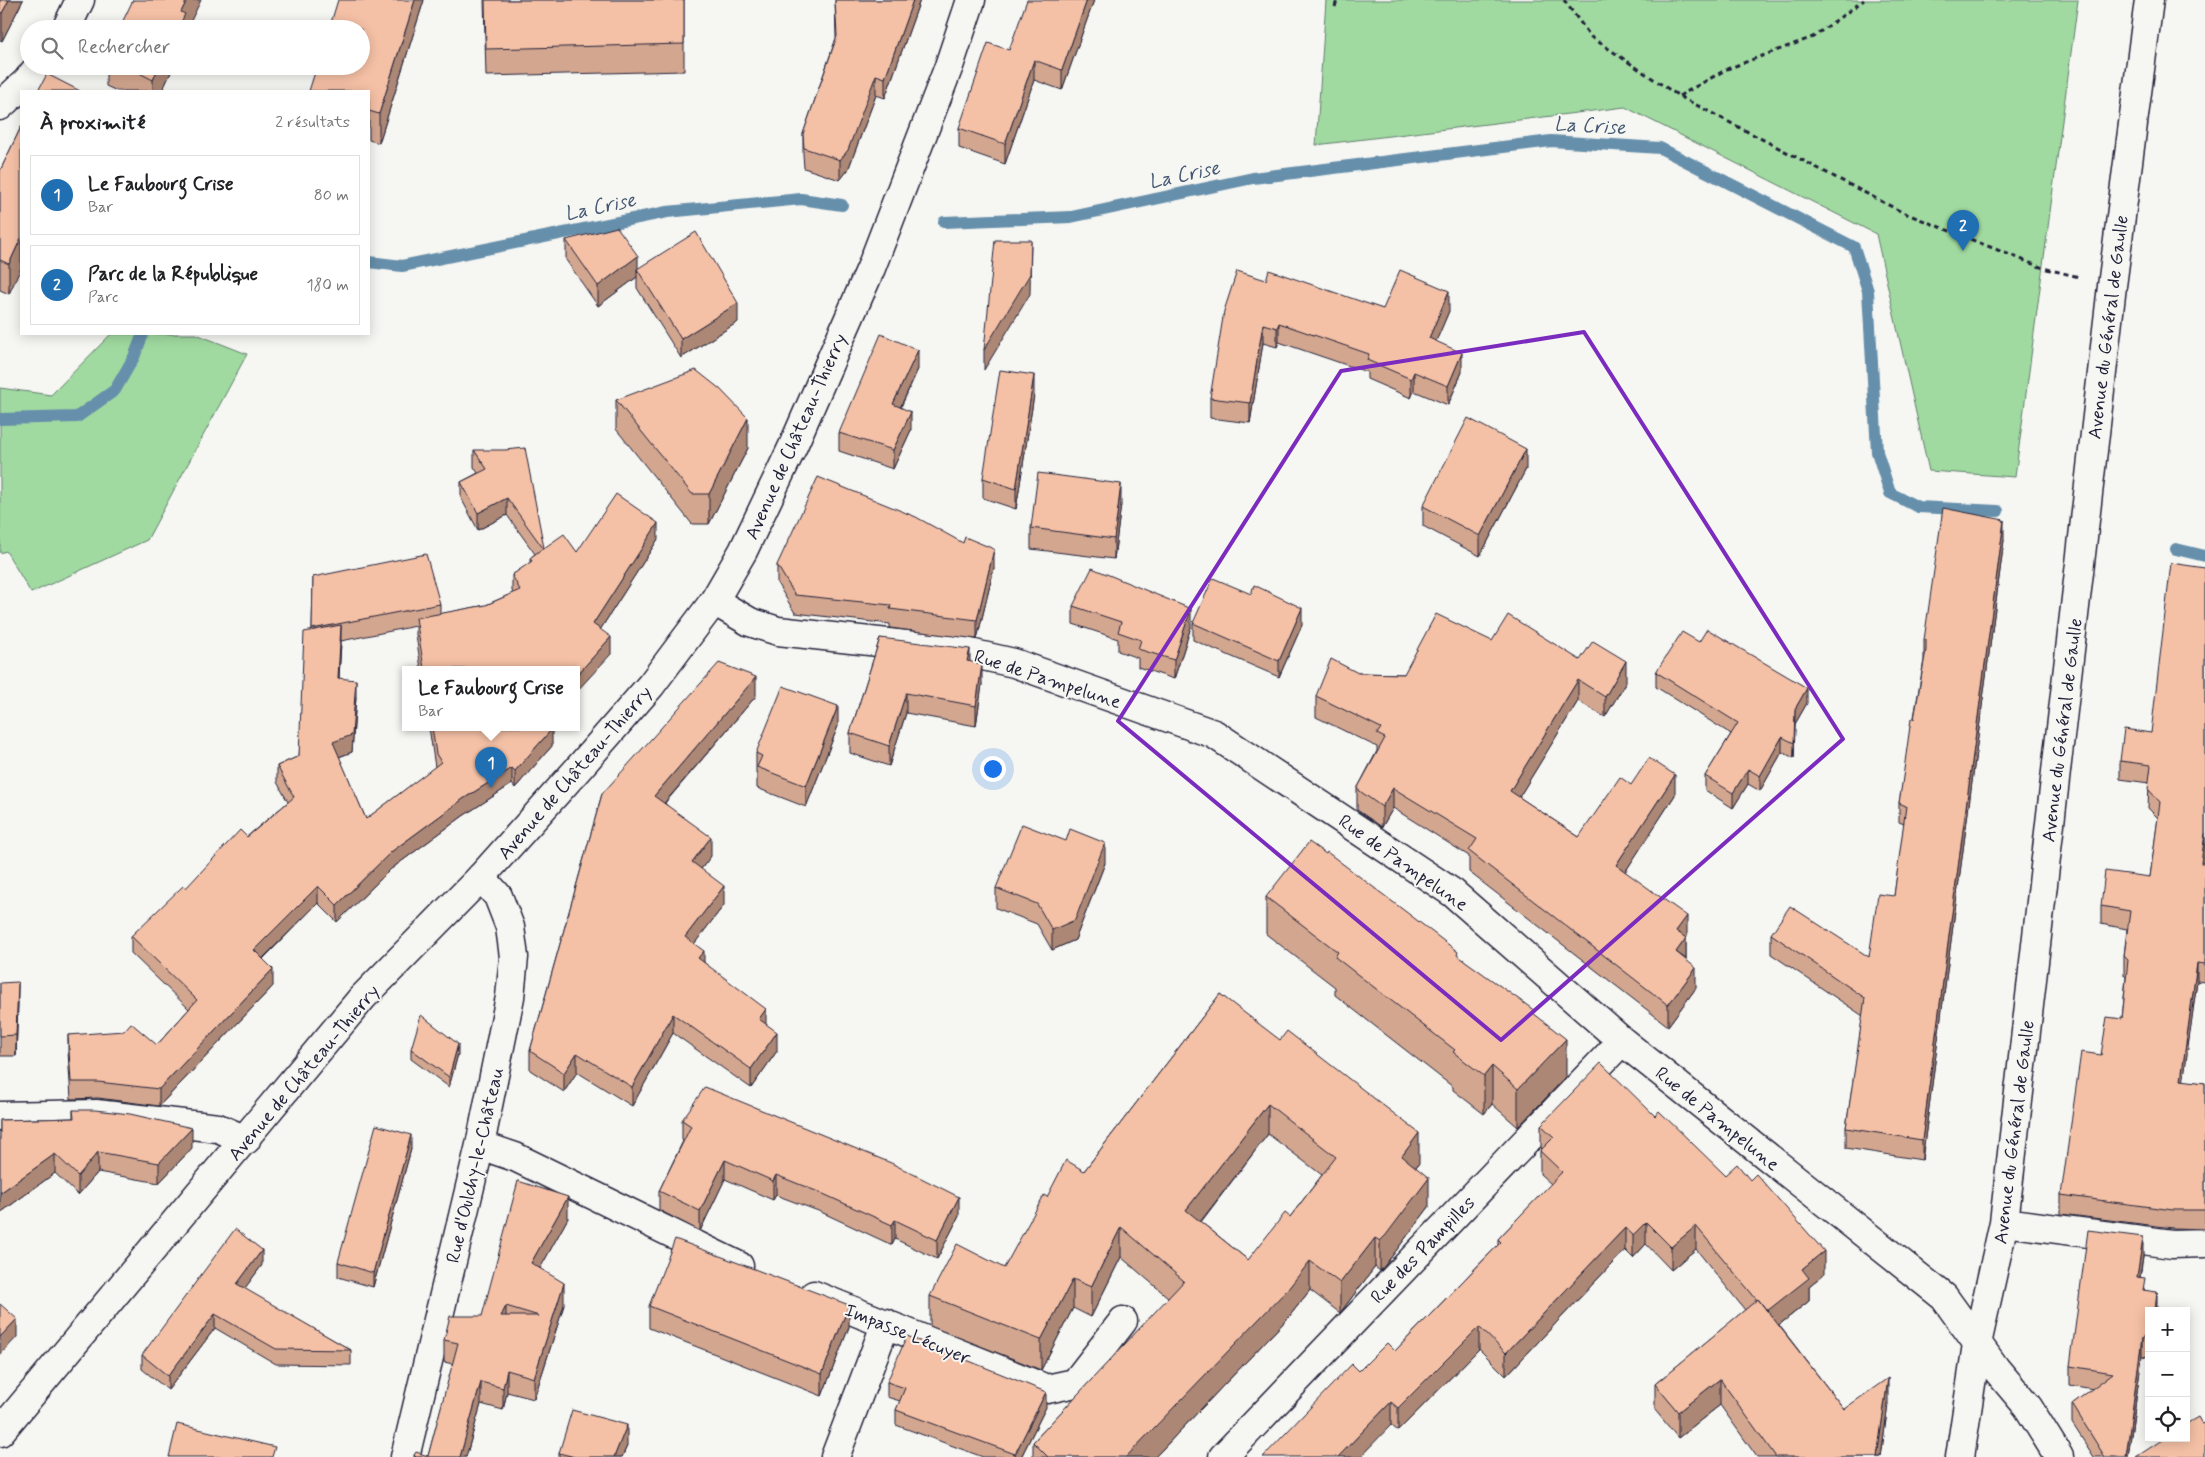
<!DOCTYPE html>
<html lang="fr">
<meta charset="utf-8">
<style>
:root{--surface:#fff;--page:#f2f2f2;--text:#202124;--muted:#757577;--line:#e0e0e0;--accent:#1f6fb2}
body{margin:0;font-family:Mynerve,sans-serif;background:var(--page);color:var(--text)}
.controls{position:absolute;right:15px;bottom:15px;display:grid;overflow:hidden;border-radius:0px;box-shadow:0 2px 12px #0003}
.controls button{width:45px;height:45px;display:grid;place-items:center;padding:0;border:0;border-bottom:1px solid var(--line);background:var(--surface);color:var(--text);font:25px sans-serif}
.you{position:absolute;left:992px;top:768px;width:18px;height:18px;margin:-12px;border:4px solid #fff;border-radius:50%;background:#1a73e8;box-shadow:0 0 0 8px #1a73e833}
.badge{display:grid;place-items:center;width:32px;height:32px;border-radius:50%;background:var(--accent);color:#fff;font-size:16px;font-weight:700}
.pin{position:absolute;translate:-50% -41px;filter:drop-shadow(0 1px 2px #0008)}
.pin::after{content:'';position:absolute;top:26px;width:18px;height:15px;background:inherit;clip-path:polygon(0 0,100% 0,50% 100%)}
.popup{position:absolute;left:402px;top:666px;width:178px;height:65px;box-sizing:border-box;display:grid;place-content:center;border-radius:0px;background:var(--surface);filter:drop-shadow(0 1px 4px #0005);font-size:16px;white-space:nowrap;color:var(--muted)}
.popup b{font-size:19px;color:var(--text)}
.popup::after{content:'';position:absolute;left:50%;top:100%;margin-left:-10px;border:10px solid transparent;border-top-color:var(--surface)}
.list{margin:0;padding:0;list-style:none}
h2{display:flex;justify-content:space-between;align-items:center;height:65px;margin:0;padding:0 20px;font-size:21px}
h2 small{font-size:16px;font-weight:400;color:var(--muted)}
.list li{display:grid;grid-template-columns:32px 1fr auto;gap:15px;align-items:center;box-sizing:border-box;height:80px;margin:0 10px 10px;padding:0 10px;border:1px solid var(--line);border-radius:0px}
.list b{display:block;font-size:19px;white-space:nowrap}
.list p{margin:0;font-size:16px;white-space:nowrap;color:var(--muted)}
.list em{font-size:16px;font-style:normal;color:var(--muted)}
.icon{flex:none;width:28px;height:28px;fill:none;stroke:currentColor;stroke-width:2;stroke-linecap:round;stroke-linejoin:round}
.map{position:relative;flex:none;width:2205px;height:1457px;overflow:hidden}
.search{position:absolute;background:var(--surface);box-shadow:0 2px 12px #0003;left:20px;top:20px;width:350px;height:55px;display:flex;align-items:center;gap:12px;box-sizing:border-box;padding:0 18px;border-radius:28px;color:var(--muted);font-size:19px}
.panel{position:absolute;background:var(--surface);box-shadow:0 2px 12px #0003;left:20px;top:90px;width:350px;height:245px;border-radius:0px}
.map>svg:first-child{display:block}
</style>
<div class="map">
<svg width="2205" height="1457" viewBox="0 0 2205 1457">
<rect width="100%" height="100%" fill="#f6f6f2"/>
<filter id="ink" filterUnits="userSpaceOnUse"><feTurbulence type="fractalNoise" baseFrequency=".02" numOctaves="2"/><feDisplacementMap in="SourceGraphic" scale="10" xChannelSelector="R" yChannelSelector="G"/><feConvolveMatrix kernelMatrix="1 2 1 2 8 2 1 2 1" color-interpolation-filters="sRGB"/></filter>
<g filter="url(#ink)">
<path fill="#a0daa0" stroke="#617e6e" d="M 1326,0 L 2078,0 L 2015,477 L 1929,471 L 1876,234 L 1625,107 L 1316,145 Z
M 111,334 L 196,334 L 247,354 L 147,540 L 31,593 L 6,551 L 0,553 L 0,388 L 51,395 Z"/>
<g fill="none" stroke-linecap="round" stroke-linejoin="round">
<path stroke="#668fab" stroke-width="12" d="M 944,222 L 1071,217 L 1253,178 L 1551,141 L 1660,148 L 1854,247 L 1868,291 L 1877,452 L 1890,493 L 1918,507 L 1998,511
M 369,262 L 402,266 L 667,212 L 801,199 L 842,205
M 0,419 L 77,417 L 115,390 L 134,357 L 143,334
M 2176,549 L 2205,556"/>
<defs>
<path id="street" d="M 66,29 L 80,0
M 0,106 L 27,81 L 39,66
M 714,601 L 750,622 L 778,631 L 961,651 L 1014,663 L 1214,734 L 1453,893 L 1622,1041 L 1944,1297 L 1996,1369 L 2028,1407 L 2059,1457
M 0,1116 L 96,1114 L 218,1128 L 246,1140
M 480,1145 L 515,1157 L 739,1266
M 2004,1222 L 2172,1244 L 2205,1243
M 814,1295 L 1047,1389 L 1075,1383 L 1123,1321
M 405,1457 L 480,1145 L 510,997 L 514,957 L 510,927 L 498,896 L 481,877
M 835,1457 L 886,1323
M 1223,1457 L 1622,1041
M 1960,1457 L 1977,1344 L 2004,1222 L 2112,286 L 2149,0"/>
<path id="primary" d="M 0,1432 L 362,998 L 481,877 L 577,770 L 651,685 L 714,601 L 743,551 L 793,446 L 871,268 L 949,66 L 971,0"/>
</defs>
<use href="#street" stroke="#22223b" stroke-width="31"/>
<use href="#primary" stroke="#22223b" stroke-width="31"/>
<path stroke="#22223b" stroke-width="3" stroke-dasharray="5 4" stroke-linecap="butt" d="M 1564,0 L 1591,37 L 1679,96 L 1902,212 L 2043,268 L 2079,277
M 1335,7 L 1337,0
M 1679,96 L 1727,69 L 1813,37 L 1864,0"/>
<use href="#street" stroke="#f6f6f2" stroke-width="28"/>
<use href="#primary" stroke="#f6f6f2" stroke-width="28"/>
</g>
<path fill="#d3a68f" stroke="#22223b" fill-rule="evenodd" d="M 0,0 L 23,0 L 2,41 L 0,40 Z
M 424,0 L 379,143 L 369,140 L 369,91 Z
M 484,0 L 684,0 L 684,71 L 486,76 Z
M 835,0 L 920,0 L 885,98 L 876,95 L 848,170 L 840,180 L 804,168 L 803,154 L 803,134 L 836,38 Z
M 1094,0 L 1062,90 L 1034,80 L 1005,164 L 959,148 L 959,128 L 1009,50 Z
M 106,66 L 174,66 L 162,91 L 117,91 L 106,86 Z
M 21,127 L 9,294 L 0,290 L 0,171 Z
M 566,240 L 638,269 L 738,322 L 681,358 L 637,288 L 637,277 L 598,306 L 566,260 Z
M 1266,280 L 1383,309 L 1449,311 L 1436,341 L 1462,372 L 1448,405 L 1414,391 L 1411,398 L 1367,379 L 1367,372 L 1279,342 L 1277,347 L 1263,343 L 1250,423 L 1210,418 L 1210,398 Z
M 918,369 L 901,407 L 911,430 L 893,469 L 839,451 L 839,433 Z
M 1034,395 L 1016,509 L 983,498 L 983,478 Z
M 616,400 L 748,448 L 709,524 L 692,524 L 616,429 Z
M 474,450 L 544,548 L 577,552 L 658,539 L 600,630 L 611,654 L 576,669 L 421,669 L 416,635 L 416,626 L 341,641 L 339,678 L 356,697 L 352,752 L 339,757 L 366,819 L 435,767 L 429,727 L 550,727 L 552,746 L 515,788 L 512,784 L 463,816 L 391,869 L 337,922 L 318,903 L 263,959 L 273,986 L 159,1106 L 98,1098 L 71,1099 L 68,1052 L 68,1035 L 157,1045 L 189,1009 L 131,953 L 131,936 L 186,888 L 288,802 L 277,782 L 277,766 L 299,756 L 312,631 L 313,577 L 440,604 L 440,614 L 486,605 L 513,593 L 512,591 L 512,575 L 530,563 L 530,558 L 535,554 L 507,515 L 478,530 L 461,498 L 461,482 L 478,473 L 474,467 Z
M 1526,469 L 1480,556 L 1423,526 L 1423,506 Z
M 1121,504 L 1114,559 L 1031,549 L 1031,528 Z
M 2004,540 L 1922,1160 L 1846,1148 L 1846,1128 L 1863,1016 L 1771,954 L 1771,934 L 1869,957 L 1894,896 L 1904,824 L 1899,822 L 1899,803 L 1924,660 L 1924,640 Z
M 777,565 L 994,568 L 977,639 L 890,628 L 890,624 L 795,613 L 777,583 Z
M 2205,568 L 2205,851 L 2203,863 L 2205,863 L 2205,982 L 2197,981 L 2183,1081 L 2205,1083 L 2205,1229 L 2173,1228 L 2061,1214 L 2061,1195 L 2101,1055 L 2122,1019 L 2126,977 L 2124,975 L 2124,956 L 2127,929 L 2101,924 L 2101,906 L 2150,877 L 2158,818 L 2148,808 L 2149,783 L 2120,779 L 2120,761 L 2151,733 Z
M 1251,594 L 1302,625 L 1279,677 L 1193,640 L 1193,623 Z
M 1073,606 L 1191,627 L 1174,679 L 1138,667 L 1138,658 L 1118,651 L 1118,639 L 1073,624 Z
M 880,638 L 970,662 L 982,684 L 976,726 L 906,713 L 889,766 L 850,753 L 850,733 Z
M 1492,641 L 1580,660 L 1626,682 L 1605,717 L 1578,701 L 1519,797 L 1579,837 L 1631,785 L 1675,795 L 1625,872 L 1687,937 L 1686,938 L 1686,959 L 1696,988 L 1668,1026 L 1469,872 L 1469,856 L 1393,808 L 1382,827 L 1357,810 L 1357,789 L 1377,751 L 1377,747 L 1316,717 L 1316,696 L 1358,673 L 1404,674 Z
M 1699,642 L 1807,703 L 1795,724 L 1794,758 L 1782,752 L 1760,791 L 1748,784 L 1733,808 L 1705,790 L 1705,776 L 1731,734 L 1656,687 L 1656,672 Z
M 756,696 L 665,803 L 711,856 L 701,869 L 724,905 L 694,944 L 704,962 L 766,1024 L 777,1051 L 751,1088 L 673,1033 L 632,1106 L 577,1072 L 564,1092 L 530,1070 L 530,1051 L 602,794 Z
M 838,726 L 806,807 L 757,788 L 757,774 L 756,774 L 756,753 Z
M 1105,863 L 1075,940 L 1052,950 L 1037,924 L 996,908 L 996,888 Z
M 1266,897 L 1458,956 L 1535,1015 L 1566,1077 L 1518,1127 L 1492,1104 L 1484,1114 L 1453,1090 L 1453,1087 L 1335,995 L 1335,987 L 1266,934 Z
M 0,983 L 18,1002 L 16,1056 L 0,1056 Z
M 1220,994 L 1419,1163 L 1416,1167 L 1429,1207 L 1386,1264 L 1380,1271 L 1375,1267 L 1340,1313 L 1310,1290 L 1288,1318 L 1155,1457 L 1033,1457 L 1033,1442 L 1169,1298 L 1121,1257 L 1091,1317 L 1073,1308 L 1041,1370 L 930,1326 L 930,1296 L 1004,1268 L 1047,1197 L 1084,1171 ZM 1268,1134 L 1322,1175 L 1290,1217 L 1248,1260 L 1201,1222 Z
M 411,1049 L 458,1054 L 449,1087 L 411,1059 Z
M 73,1110 L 192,1148 L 159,1183 L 98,1172 L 78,1195 L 55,1173 L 0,1213 L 0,1120 L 73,1118 Z
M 1655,1116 L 1824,1274 L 1809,1286 L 1809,1301 L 1779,1325 L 1844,1409 L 1888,1404 L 1881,1457 L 1757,1457 L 1720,1405 L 1678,1438 L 1655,1410 L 1655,1384 L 1745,1310 L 1696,1249 L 1671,1270 L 1646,1244 L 1633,1258 L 1625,1250 L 1506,1376 L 1479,1349 L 1398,1431 L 1391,1425 L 1359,1371 L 1395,1351 L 1498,1245 L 1498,1239 L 1551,1184 L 1540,1174 L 1540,1151 L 1542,1149 L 1541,1148 L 1541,1125 Z
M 682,1120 L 959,1216 L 937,1259 L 895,1239 L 892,1245 L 821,1212 L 776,1195 L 773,1200 L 725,1179 L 700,1231 L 659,1210 L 659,1191 L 683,1141 L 682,1140 Z
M 411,1149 L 373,1287 L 338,1277 L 338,1262 Z
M 568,1218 L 540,1268 L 564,1305 L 534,1399 L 507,1392 L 503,1410 L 481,1404 L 466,1457 L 414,1457 L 414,1455 L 428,1456 L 453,1364 L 444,1362 L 444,1340 L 482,1316 Z
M 2143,1256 L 2140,1278 L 2145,1291 L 2157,1311 L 2149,1311 L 2149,1357 L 2142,1356 L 2128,1457 L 2094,1457 L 2072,1423 L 2072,1404 L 2093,1389 L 2070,1385 L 2070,1366 Z
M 262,1265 L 244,1289 L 351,1350 L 351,1365 L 276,1364 L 215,1328 L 168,1390 L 142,1369 L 142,1355 Z
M 649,1306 L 849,1327 L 822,1396 L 649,1328 Z
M 887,1382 L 1046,1407 L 1021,1457 L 983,1457 L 896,1425 L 896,1410 L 900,1401 L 887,1397 Z
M 627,1446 L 622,1457 L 559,1457 L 559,1453 Z"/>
<path fill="#ac8774" stroke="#22223b" d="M 9,0 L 23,0 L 2,41 L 2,13 Z
M 187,0 L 201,0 L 187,29 L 178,29 L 181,12 Z
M 415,0 L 424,0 L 379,143 L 379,114 Z
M 913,0 L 920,0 L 885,98 L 885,78 Z
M 1087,0 L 1094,0 L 1062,90 L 1062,70 Z
M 1034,60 L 1034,80 L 1005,164 L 1005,144 Z
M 159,66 L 174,66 L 162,91 L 153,91 L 153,80 Z
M 876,75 L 876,95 L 848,170 L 840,180 L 840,160 Z
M 21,238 L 21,268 L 9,294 L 9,264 Z
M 1031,240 L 1030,294 L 984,370 L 984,350 Z
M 638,256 L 638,272 L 637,269 L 637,277 L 598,306 L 598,286 Z
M 1449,291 L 1449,311 L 1429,358 L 1429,338 Z
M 738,303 L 738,322 L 681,358 L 681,339 Z
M 1279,323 L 1279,342 L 1277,347 L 1277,328 Z
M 1263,324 L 1263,343 L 1250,423 L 1250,403 Z
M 918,350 L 918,369 L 893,423 L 893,404 Z
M 1462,353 L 1462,372 L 1448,405 L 1448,386 Z
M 1414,372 L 1414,391 L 1411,398 L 1411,379 Z
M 1034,375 L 1034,395 L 1016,509 L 1016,489 Z
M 911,412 L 911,430 L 893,469 L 893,450 Z
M 748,418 L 748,448 L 709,524 L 709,494 Z
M 1526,449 L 1526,469 L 1480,556 L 1480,536 Z
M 1121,484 L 1121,504 L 1114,559 L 1114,539 Z
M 507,498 L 507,515 L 478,530 L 478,513 Z
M 2004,520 L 2004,540 L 1922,1160 L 1922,1140 Z
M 658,523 L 658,539 L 593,641 L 593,624 Z
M 994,549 L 994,568 L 977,639 L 977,620 Z
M 1302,608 L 1302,625 L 1279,677 L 1279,661 Z
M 1191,609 L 1191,627 L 1174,679 L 1174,660 Z
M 341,625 L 341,642 L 338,695 L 338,678 Z
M 611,637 L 611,654 L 576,692 L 576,676 Z
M 970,649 L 970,669 L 967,661 Z
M 1626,661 L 1626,682 L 1605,717 L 1605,697 Z
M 982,664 L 982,684 L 976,726 L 976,706 Z
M 756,677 L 756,696 L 654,815 L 654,796 Z
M 356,680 L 356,697 L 352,752 L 333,759 L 333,742 Z
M 1578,680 L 1578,701 L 1510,812 L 1510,791 Z
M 1807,688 L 1807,703 L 1795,724 L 1794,758 L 1795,709 Z
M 906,693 L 906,713 L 889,766 L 889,746 Z
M 838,706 L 838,726 L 806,807 L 806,786 Z
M 552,729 L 552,746 L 515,788 L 515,771 Z
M 1782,737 L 1782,752 L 1760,791 L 1760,776 Z
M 512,768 L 512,784 L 463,816 L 391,869 L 337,922 L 337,905 L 391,852 L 463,799 Z
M 1748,769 L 1748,784 L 1733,808 L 1733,793 Z
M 1675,775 L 1675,795 L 1616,886 L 1616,865 Z
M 1393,788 L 1393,808 L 1382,827 L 1382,807 Z
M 2205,833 L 2205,851 L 2201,881 L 2201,863 Z
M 711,837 L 711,856 L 692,881 L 692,862 Z
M 1105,843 L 1105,863 L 1075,940 L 1052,950 L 1052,930 Z
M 318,886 L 318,903 L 254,967 L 254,950 Z
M 724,886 L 724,905 L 685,956 L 685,937 Z
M 1687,916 L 1687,937 L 1676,951 L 1676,931 Z
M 1686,938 L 1686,959 L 1676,952 Z
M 704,951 L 704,970 L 698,958 Z
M 2197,963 L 2197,981 L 2181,1099 L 2181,1080 Z
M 1696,968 L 1696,988 L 1668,1026 L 1668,1005 Z
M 273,969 L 273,986 L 159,1106 L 159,1089 Z
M 18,982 L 18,1002 L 16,1056 L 16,1035 Z
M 766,1009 L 766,1028 L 759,1019 Z
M 673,1014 L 673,1033 L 632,1106 L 632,1087 Z
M 777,1032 L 777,1051 L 751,1088 L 751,1069 Z
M 1566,1039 L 1566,1077 L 1518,1127 L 1518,1089 Z
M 458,1044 L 458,1054 L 449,1087 L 449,1077 Z
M 577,1053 L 577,1072 L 564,1092 L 564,1073 Z
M 1492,1066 L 1492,1104 L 1484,1114 L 1484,1076 Z
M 1268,1104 L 1268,1134 L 1186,1240 L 1186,1210 Z
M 192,1128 L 192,1148 L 159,1183 L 159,1163 Z
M 1419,1133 L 1419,1163 L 1402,1186 L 1402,1156 Z
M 411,1135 L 411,1149 L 373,1287 L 373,1273 Z
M 98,1152 L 98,1172 L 78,1195 L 78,1176 Z
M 55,1154 L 55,1173 L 0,1213 L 0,1193 Z
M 725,1160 L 725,1179 L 700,1231 L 700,1211 Z
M 776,1175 L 776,1195 L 773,1200 L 773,1181 Z
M 1429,1178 L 1429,1207 L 1386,1264 L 1380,1271 L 1380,1241 Z
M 568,1197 L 568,1218 L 531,1285 L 531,1263 Z
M 959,1197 L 959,1216 L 937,1259 L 937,1240 Z
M 895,1220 L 895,1239 L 892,1245 L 892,1225 Z
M 1646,1222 L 1646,1244 L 1633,1258 L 1633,1235 Z
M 1696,1226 L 1696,1249 L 1671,1270 L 1671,1247 Z
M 1121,1227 L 1121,1257 L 1091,1317 L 1091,1287 Z
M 1625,1228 L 1625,1250 L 1506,1376 L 1506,1353 Z
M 2143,1237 L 2143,1256 L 2137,1296 L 2137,1277 Z
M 1375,1238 L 1375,1267 L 1340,1313 L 1340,1283 Z
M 262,1250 L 262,1265 L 237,1299 L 237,1284 Z
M 1824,1251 L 1824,1274 L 1809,1286 L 1809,1301 L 1766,1335 L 1766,1312 L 1802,1269 Z
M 1310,1261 L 1310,1290 L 1288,1318 L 1155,1457 L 1126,1457 Z
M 1073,1279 L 1073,1308 L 1041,1370 L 1041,1340 Z
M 564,1283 L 564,1305 L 534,1399 L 534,1378 Z
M 2157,1292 L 2157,1311 L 2155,1311 Z
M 849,1305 L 849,1327 L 822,1396 L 822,1374 Z
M 506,1306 L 506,1328 L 501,1316 Z
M 215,1314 L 215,1328 L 168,1390 L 168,1376 Z
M 17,1319 L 17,1337 L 0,1355 L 0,1337 Z
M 1479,1327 L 1479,1349 L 1398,1431 L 1398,1408 Z
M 2142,1338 L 2142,1356 L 2128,1457 L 2126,1457 Z
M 507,1370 L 507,1392 L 503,1410 L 503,1388 Z
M 1888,1378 L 1888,1404 L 1881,1457 L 1877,1457 Z
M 1720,1379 L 1720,1405 L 1678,1438 L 1678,1412 Z
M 481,1382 L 481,1404 L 466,1457 L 460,1457 Z
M 1046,1392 L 1046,1407 L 1021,1457 L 1015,1457 L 1015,1454 Z
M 1391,1402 L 1391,1425 L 1360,1457 L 1338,1457 Z
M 627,1425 L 627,1446 L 622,1457 L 614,1457 Z"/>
<path fill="#f5c1a6" stroke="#22223b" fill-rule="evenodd" d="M 0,0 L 9,0 L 2,13 L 0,12 Z
M 133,0 L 187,0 L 181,12 L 185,14 L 178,29 L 119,29 Z
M 338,0 L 415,0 L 379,114 L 369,111 L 369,91 L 309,91 L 317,66 L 361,66 L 361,29 L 329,29 Z
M 485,0 L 684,0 L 684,44 L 486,49 Z
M 835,0 L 913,0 L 885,78 L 876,75 L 848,150 L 840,160 L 804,148 L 803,134 L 837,36 Z
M 1027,0 L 1087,0 L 1062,70 L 1034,60 L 1005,144 L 959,128 L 988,43 L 1009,50 Z
M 126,66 L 159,66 L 153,80 Z
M 47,74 L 80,91 L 38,91 Z
M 21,127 L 21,238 L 9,264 L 0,260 L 0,171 Z
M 617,227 L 638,256 L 598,286 L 566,240 Z
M 696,232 L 738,303 L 681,339 L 637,269 Z
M 995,240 L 1031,240 L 1030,274 L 984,350 Z
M 1269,270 L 1383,309 L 1400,270 L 1449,291 L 1429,338 L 1462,353 L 1448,386 L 1414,372 L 1411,379 L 1367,360 L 1369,354 L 1279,323 L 1277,328 L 1263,324 L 1250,403 L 1210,398 L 1224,311 L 1237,271 L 1266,280 Z
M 881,334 L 918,350 L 893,404 L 911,412 L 893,450 L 839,433 Z
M 696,370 L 720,389 L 748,418 L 709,494 L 692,494 L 616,400 Z
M 1000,370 L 1034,375 L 1016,489 L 983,478 Z
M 1468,418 L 1526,449 L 1480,536 L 1423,506 Z
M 525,448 L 544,548 L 564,534 L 577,552 L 616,494 L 658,523 L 593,624 L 611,637 L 576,676 L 576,669 L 424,669 L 416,618 L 486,605 L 520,590 L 512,575 L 532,561 L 530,558 L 543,548 L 507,498 L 478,513 L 461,482 L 487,469 L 474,450 L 505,450 Z
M 1038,473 L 1121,484 L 1114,539 L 1031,528 Z
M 818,477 L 916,517 L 963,543 L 965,537 L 994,549 L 977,620 L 890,609 L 891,605 L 795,595 L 777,565 Z
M 1943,508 L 2004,520 L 1922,1140 L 1846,1128 L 1865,998 L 1771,934 L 1790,906 L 1869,957 L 1878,894 L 1894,896 L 1906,806 L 1899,803 L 1902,784 L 1911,719 L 1914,719 L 1926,650 L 1926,640 L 1924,640 Z
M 426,554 L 440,604 L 312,629 L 313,577 Z
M 2171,563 L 2205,568 L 2205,833 L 2201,863 L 2205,863 L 2205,964 L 2197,963 L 2181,1080 L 2205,1083 L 2205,1210 L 2173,1210 L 2061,1195 L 2081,1052 L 2101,1055 L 2107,1017 L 2122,1019 L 2128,960 L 2124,956 L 2130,911 L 2101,906 L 2105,871 L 2150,877 L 2160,802 L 2148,789 L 2151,765 L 2120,761 L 2124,729 L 2151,733 Z
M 1092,568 L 1191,609 L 1174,660 L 1138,649 L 1141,640 L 1118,632 L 1121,622 L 1073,606 Z
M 1213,578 L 1251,594 L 1254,585 L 1302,608 L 1279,661 L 1193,623 Z
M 1436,614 L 1492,641 L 1508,615 L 1580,660 L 1593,641 L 1626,661 L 1605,697 L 1578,680 L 1510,791 L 1579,837 L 1620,777 L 1631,785 L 1649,758 L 1675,775 L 1616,865 L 1687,916 L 1676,931 L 1686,938 L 1676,952 L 1696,968 L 1668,1005 L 1469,851 L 1477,839 L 1393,788 L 1382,807 L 1357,789 L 1385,738 L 1377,734 L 1381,728 L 1316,696 L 1331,659 L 1358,673 L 1404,674 Z
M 341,625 L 338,678 L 356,680 L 352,735 L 333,742 L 366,819 L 441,762 L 436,754 L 432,727 L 550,727 L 552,729 L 515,771 L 512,768 L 463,799 L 391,852 L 337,905 L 318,886 L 254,950 L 273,969 L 159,1089 L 98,1082 L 71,1082 L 68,1035 L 124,1031 L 131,1023 L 157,1045 L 197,1000 L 131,936 L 183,886 L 186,888 L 240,830 L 247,837 L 294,797 L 277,766 L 299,756 L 304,632 Z
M 1707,629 L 1807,688 L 1795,709 L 1794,743 L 1782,737 L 1760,776 L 1748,769 L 1733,793 L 1705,776 L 1738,723 L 1656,672 L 1682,632 L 1699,642 Z
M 880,638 L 970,649 L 967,661 L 982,664 L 976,706 L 906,693 L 889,746 L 850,733 Z
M 719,663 L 756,677 L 654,796 L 711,837 L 692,862 L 724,886 L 685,937 L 704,951 L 698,958 L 766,1009 L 759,1019 L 777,1032 L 751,1069 L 673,1014 L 632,1087 L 577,1053 L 564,1073 L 530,1051 L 602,794 Z
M 783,686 L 838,706 L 806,786 L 757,767 L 762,756 L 756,753 Z
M 1022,824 L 1066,841 L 1070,829 L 1105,843 L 1075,920 L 1052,930 L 1037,904 L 996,888 Z
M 1309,842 L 1326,854 L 1327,852 L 1414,918 L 1458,952 L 1457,955 L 1535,1011 L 1533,1013 L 1566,1039 L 1518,1089 L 1492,1066 L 1484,1076 L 1453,1052 L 1455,1050 L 1335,957 L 1338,952 L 1266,897 Z
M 18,982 L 16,1035 L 0,1036 L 0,983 Z
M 1220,994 L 1280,1040 L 1287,1031 L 1419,1133 L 1402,1156 L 1429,1178 L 1386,1235 L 1380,1241 L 1375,1238 L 1340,1283 L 1310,1261 L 1288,1289 L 1126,1457 L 1048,1457 L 1033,1442 L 1184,1281 L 1121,1227 L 1091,1287 L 1073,1279 L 1041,1340 L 930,1296 L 957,1244 L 1004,1268 L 1044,1195 L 1047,1197 L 1066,1160 L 1084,1171 ZM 1268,1104 L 1336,1157 L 1290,1217 L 1285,1213 L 1248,1260 L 1186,1210 Z
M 421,1015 L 458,1044 L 449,1077 L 411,1049 Z
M 1601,1063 L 1655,1116 L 1659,1111 L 1725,1175 L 1737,1164 L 1750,1180 L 1756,1174 L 1824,1251 L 1802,1269 L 1809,1278 L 1767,1311 L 1758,1299 L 1757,1300 L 1696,1226 L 1671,1247 L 1646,1222 L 1633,1235 L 1625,1228 L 1506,1353 L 1479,1327 L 1398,1408 L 1391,1402 L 1338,1457 L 1263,1457 L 1352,1364 L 1359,1371 L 1387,1343 L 1395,1351 L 1501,1242 L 1498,1239 L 1562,1172 L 1540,1151 L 1554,1137 L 1541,1125 Z
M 705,1087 L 891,1163 L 959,1197 L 937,1240 L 895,1220 L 892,1225 L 821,1193 L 776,1175 L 773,1181 L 725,1160 L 700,1211 L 659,1191 L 691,1126 L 682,1120 Z
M 73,1110 L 95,1110 L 130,1114 L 192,1128 L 159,1163 L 98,1152 L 78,1176 L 55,1154 L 0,1193 L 0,1120 L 74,1118 Z
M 376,1125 L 411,1135 L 373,1273 L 338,1262 Z
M 518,1181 L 568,1197 L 531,1263 L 564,1283 L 534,1378 L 507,1370 L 503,1388 L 481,1382 L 460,1457 L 416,1457 L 414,1455 L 416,1452 L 428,1456 L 458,1343 L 444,1340 L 450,1316 L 482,1316 ZM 506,1306 L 539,1316 L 501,1316 Z
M 235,1229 L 262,1250 L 237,1284 L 351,1350 L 276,1349 L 215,1314 L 168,1376 L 142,1355 Z
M 2088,1230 L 2143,1237 L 2137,1277 L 2145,1278 L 2143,1290 L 2157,1292 L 2155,1311 L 2149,1311 L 2149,1338 L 2142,1338 L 2126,1457 L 2104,1457 L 2105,1457 L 2072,1404 L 2113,1373 L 2070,1366 Z
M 675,1239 L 849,1305 L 822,1374 L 649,1306 Z
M 1758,1299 L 1844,1409 L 1888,1378 L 1877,1457 L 1776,1457 L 1720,1379 L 1678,1412 L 1655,1384 Z
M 0,1304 L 17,1319 L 0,1337 Z
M 907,1336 L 1046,1392 L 1015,1454 L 896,1410 L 905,1388 L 887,1382 Z
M 572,1410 L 627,1425 L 614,1457 L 575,1457 L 559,1453 Z
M 2198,1417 L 2202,1424 L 2205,1423 L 2205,1457 L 2136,1457 L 2165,1438 L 2186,1438 L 2186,1424 Z
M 177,1424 L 275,1447 L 272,1457 L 169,1457 Z"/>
</g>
<path fill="none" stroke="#7b2cbf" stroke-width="4" stroke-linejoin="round" d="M 1584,332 L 1843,739 L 1501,1040 L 1118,721 L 1341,371 Z"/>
<g text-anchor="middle" stroke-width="4" stroke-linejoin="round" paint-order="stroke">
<g font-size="19" fill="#22223b" stroke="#f6f6f2">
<text transform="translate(2107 327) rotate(-83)" y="7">Avenue du Général de Gaulle</text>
<text transform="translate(795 436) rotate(-66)" y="7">Avenue de Château-Thierry</text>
<text transform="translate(1048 678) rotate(18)" y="7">Rue de Pampelune</text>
<text transform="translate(2061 730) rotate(-83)" y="7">Avenue du Général de Gaulle</text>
<text transform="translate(574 772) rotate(-49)" y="7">Avenue de Château-Thierry</text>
<text transform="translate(1404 862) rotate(35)" y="7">Rue de Pampelune</text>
<text transform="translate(303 1072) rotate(-50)" y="7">Avenue de Château-Thierry</text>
<text transform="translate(1718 1118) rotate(39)" y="7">Rue de Pampelune</text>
<text transform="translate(2013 1132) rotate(-83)" y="7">Avenue du Général de Gaulle</text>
<text transform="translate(474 1165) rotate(-77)" y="7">Rue d'Oulchy-le-Château</text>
<text transform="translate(1422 1249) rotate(-46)" y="7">Rue des Pampilles</text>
<text transform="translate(908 1333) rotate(22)" y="7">Impasse Lécuyer</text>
</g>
<g font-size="20" font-style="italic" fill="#445873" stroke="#f6f6f2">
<text transform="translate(1590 125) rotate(3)" y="7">La Crise</text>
<text transform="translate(1184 174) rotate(-12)" y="7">La Crise</text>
<text transform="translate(600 206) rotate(-12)" y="7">La Crise</text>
</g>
</g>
</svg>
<div class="controls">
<button>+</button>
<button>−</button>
<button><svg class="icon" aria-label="locate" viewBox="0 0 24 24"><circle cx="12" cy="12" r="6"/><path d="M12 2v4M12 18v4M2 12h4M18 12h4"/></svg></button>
</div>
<div class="you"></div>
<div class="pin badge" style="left:491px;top:788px">1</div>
<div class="popup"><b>Le Faubourg Crise</b>Bar</div>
<div class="pin badge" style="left:1963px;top:251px">2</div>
<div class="search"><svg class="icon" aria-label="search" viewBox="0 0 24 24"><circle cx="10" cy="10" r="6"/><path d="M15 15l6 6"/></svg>Rechercher</div>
<section class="panel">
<h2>À proximité<small>2 résultats</small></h2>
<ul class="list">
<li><span class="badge">1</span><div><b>Le Faubourg Crise</b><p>Bar</p></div><em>80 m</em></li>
<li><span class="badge">2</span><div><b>Parc de la République</b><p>Parc</p></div><em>180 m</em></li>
</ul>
</section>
</div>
